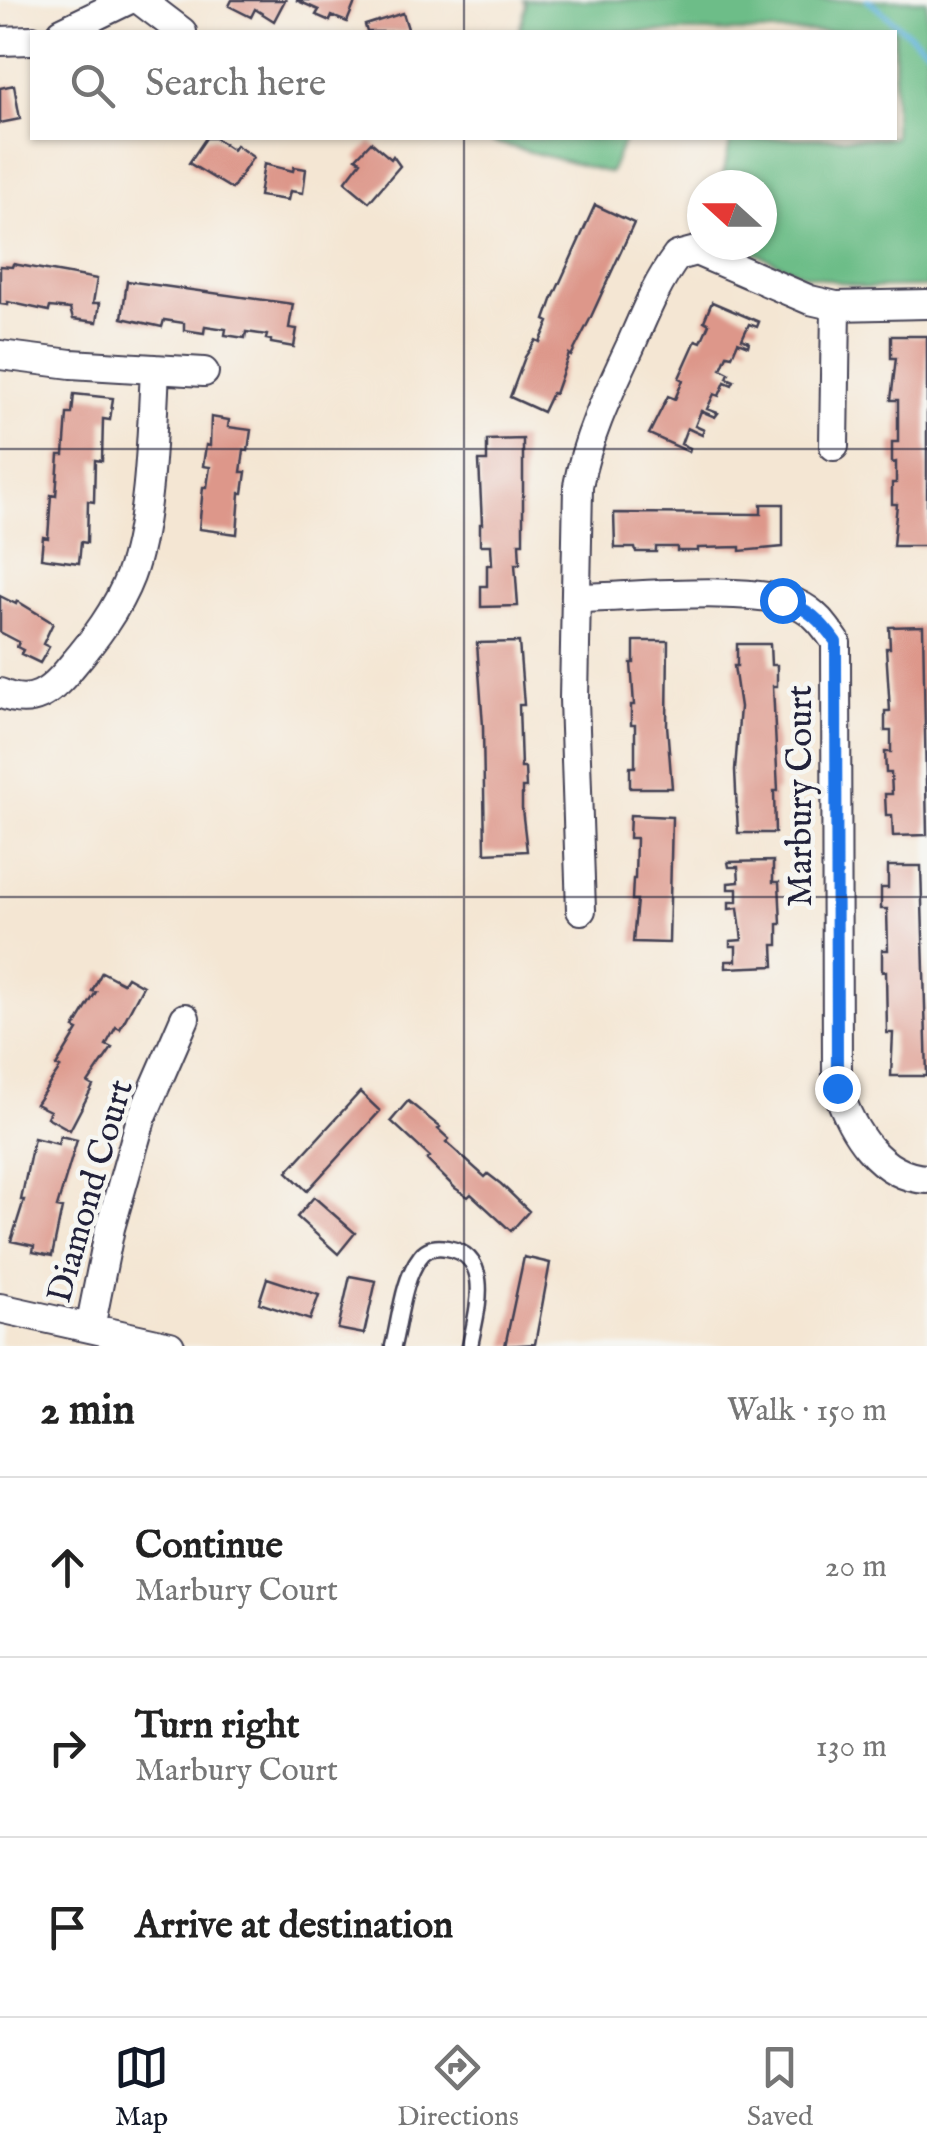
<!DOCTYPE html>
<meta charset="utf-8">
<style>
:root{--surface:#fff;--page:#f6f6f6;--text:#222;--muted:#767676;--line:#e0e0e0;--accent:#111827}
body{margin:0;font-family:"IM FELL English",serif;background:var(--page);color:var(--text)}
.compass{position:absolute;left:687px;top:170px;width:90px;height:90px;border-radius:50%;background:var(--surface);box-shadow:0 2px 8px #0004;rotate:291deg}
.stop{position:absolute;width:30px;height:30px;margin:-22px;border:8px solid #1a73e8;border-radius:50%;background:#fff}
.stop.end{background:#1a73e8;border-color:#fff;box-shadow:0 2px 10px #0008}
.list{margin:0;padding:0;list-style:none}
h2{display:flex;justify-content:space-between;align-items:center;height:130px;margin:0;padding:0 40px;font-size:42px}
h2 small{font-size:32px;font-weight:400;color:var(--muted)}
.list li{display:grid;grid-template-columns:65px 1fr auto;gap:30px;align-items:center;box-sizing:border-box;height:180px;padding:0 40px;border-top:2px solid var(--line)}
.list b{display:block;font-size:38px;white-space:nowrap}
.list p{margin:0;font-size:32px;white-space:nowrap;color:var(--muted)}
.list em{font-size:32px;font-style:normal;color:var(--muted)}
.icon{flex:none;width:55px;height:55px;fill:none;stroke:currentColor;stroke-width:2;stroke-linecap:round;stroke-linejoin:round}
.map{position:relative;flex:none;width:927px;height:1346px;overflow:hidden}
.search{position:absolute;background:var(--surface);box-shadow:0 2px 8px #0004;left:30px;right:30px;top:30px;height:110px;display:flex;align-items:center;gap:25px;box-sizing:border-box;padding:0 35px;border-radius:0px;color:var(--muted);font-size:38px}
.sheet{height:670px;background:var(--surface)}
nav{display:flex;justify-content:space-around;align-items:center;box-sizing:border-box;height:140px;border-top:2px solid var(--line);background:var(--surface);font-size:28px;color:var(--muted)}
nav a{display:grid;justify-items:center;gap:5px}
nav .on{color:var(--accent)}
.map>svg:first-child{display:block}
</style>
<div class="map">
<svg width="927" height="1346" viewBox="0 0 927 1346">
<rect width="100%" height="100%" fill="#f6f6f2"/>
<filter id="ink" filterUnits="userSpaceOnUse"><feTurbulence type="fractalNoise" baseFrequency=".01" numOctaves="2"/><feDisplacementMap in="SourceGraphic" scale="20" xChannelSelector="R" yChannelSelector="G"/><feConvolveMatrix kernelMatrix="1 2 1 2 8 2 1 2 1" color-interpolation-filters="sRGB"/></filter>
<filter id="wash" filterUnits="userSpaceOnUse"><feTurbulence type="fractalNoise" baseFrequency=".0048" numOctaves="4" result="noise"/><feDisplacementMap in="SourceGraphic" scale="40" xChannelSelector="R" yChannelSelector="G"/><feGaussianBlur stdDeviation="2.25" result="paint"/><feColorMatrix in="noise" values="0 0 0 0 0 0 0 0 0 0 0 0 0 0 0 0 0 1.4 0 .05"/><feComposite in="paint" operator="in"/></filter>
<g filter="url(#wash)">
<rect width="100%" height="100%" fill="#f4e6d3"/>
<path fill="#6dbd88" stroke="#487062" stroke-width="2.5" d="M 523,0 L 927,0 L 927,287 L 865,288 L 802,274 L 738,245 L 762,245 L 762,185 L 721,185 L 731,138 L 894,138 L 894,32 L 519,32 L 526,4 Z
M 494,138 L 625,138 L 610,173 L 493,142 Z"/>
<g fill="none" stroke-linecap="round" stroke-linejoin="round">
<path stroke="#61b2dc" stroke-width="6" d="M 868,0 L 927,49"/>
</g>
<g id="blocks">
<path fill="#dd978a" d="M 232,0 L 285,0 L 274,21 L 255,9 L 251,17 L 229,6 Z
M 296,0 L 356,0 L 347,22 L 332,16 L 330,21 L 316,15 L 319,10 Z
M 403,13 L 409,32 L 367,32 L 365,25 Z
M 14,85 L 20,119 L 0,123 L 0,88 Z
M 206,138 L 215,138 L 233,150 L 236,145 L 253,157 L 232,189 L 189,163 Z
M 371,142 L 391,159 L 393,156 L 400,166 L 369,202 L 345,182 L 361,161 L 356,158 Z
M 264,164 L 293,171 L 294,167 L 306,169 L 303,193 L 290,191 L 288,200 L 259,196 Z
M 595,205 L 634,223 L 590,319 L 571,356 L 569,354 L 555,394 L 552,393 L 543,412 L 510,397 L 525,357 L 536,340 L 540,342 L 549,322 L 545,320 L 552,300 Z
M 13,264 L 97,279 L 93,303 L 100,303 L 97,322 L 73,319 L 70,309 L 50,307 L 49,311 L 8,302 L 8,305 L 0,304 L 0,266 L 12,267 Z
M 127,281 L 293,304 L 289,328 L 297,329 L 294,347 L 271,343 L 271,340 L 266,339 L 267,335 L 246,332 L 245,338 L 225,335 L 226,329 L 205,326 L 204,333 L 184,330 L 184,323 L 164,320 L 162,327 L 122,318 Z
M 712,302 L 759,322 L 757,327 L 749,324 L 742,339 L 749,342 L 748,346 L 738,342 L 732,356 L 727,355 L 721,369 L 729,373 L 727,378 L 734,381 L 732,385 L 725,382 L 719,396 L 714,394 L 707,409 L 718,413 L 715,417 L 701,411 L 695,426 L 704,430 L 702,435 L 687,428 L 681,444 L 690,448 L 689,452 L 649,434 L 668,396 L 675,399 L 683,380 L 679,378 L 696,340 L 701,342 L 709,324 L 704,321 Z
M 891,336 L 927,336 L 927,546 L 893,546 L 897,504 L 892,504 L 892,483 L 896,483 L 896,462 L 892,463 L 892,442 L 898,442 L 898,400 L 891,400 L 896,358 L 891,358 Z
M 74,394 L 113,398 L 110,420 L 103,419 L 102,461 L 95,460 L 94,502 L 88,501 L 87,543 L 81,542 L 79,563 L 41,558 L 43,537 L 48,538 L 51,495 L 56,496 L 59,455 L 64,455 L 67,414 L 72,414 Z
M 211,417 L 229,420 L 228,427 L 251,430 L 248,451 L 244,450 L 241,472 L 246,472 L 243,493 L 240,493 L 237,534 L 199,529 L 203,487 L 207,487 L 210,467 L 203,466 L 206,445 L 210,446 Z
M 523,439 L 523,543 L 519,543 L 520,564 L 515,564 L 518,606 L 481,607 L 481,586 L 487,586 L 487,565 L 492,565 L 491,545 L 480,545 L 480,524 L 482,524 L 479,461 L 487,461 L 487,440 Z
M 761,504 L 783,504 L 783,547 L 740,551 L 740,547 L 698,548 L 698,551 L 677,551 L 677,547 L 656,547 L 656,552 L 636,552 L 635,548 L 615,548 L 614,513 L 761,514 Z
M 0,596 L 16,604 L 17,601 L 53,623 L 43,644 L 49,647 L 40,663 L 21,654 L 23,650 L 17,647 L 19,642 L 0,632 Z
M 923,626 L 927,835 L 893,836 L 892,815 L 886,815 L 885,794 L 892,794 L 891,773 L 886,773 L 885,752 L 891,752 L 891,731 L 885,731 L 885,711 L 890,711 L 886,648 L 890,648 L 889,627 Z
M 634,641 L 668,641 L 667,725 L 672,788 L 630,788 L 630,767 L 635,767 L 635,725 L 631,725 L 631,705 L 634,705 L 631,663 L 634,663 Z
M 519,642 L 524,705 L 519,705 L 521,768 L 525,768 L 526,788 L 522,788 L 522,809 L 527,851 L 485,853 L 483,726 L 477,643 Z
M 737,644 L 770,644 L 771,665 L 777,665 L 777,686 L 773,686 L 778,791 L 774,791 L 775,833 L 738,833 L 735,770 L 740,707 L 734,666 L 737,666 Z
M 630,815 L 672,817 L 669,943 L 633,942 L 637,900 L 632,900 L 633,879 L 635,879 L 636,838 L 629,838 Z
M 773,861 L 773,882 L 779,882 L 781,924 L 778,924 L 778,945 L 773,945 L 774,966 L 726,968 L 726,961 L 736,961 L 736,946 L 730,946 L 730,941 L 742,940 L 738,908 L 729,909 L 729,902 L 737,902 L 737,889 L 728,889 L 728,883 L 739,882 L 738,867 L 729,867 L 728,862 Z
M 888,866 L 921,866 L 927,1076 L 891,1076 L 893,1033 L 887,1033 L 886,971 L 882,972 L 882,950 L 888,950 L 887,909 L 881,909 L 881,888 L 888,888 Z
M 102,972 L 123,983 L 127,977 L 143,986 L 120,1029 L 116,1027 L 106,1045 L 112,1048 L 88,1083 L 93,1086 L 70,1130 L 47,1117 L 50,1111 L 36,1104 L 60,1068 L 56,1066 L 78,1030 L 74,1028 L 96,992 L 92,991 Z
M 360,1092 L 380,1111 L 307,1191 L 287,1172 Z
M 408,1101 L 440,1127 L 438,1129 L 449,1139 L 446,1142 L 485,1177 L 488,1174 L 501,1184 L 529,1211 L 511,1231 L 471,1194 L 468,1197 L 455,1188 L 427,1160 L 430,1157 L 391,1121 Z
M 60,1136 L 77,1140 L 57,1207 L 62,1208 L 52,1256 L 33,1252 L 34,1246 L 11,1241 L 24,1200 L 21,1200 L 34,1138 L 58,1144 Z
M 314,1197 L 355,1233 L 338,1254 L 297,1217 Z
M 524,1257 L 550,1263 L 535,1344 L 505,1346 Z
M 350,1276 L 376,1281 L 364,1334 L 338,1329 Z
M 267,1278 L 319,1295 L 310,1320 L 259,1303 Z"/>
</g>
</g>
<g filter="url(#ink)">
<use href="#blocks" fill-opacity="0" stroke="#423f52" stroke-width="2.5"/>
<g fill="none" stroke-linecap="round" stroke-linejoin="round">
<defs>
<path id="lane" d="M 393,1346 C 400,1319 403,1279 420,1257 C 426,1248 436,1246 447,1248 C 495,1256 476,1313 470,1346"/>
<path id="street" d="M 140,0 L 182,32
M 62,32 L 128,0
M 0,41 L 32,40
M 0,355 L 71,364 L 204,372
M 834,446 L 836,306
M 577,598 C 632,597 749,585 797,604 C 815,612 825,626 836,642 L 837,1088 C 851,1130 879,1177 927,1179
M 0,693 C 32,708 51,692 71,667 C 94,640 117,610 130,576 C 150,523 152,428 155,369
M 581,910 L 574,699 L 578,486 C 587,437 609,392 630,347 C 644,315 656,284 677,256 L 696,251 L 810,300 L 836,306 L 927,304
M 0,1308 L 170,1346
M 90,1328 L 110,1228 L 141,1119 L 185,1018"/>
</defs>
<use href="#lane" stroke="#423f52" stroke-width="19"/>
<use href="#street" stroke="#423f52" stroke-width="32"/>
<use href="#lane" stroke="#fff" stroke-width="14"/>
<use href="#street" stroke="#fff" stroke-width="28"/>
</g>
</g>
<g fill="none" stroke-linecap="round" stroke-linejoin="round" filter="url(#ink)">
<path stroke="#1a73e8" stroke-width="12" d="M 782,600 C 808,608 820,620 836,642 L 837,1088"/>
</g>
<path fill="none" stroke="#22223b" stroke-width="2.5" stroke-opacity="0.55" d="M 464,0 L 464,32M 464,138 L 464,1346M 0,449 L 927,449M 0,897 L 927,897"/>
<g text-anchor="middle" stroke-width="9" stroke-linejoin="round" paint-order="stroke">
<g font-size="35" fill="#22223b" stroke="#f6f6f2">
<text transform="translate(799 796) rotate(-90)" y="12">Marbury Court</text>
<text transform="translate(89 1191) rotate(-74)" y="12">Diamond Court</text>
</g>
</g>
</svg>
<svg class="compass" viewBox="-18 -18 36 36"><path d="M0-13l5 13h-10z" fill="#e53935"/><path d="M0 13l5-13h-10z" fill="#767676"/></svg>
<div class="stop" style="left:782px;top:600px"></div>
<div class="stop end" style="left:837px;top:1088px"></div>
<div class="search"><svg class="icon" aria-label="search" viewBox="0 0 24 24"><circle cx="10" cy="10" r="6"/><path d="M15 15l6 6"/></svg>Search here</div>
</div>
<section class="sheet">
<h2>2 min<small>Walk · 150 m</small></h2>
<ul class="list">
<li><svg class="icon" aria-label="ahead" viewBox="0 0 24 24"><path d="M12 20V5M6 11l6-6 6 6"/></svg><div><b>Continue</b><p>Marbury Court</p></div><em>20 m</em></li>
<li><svg class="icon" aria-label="right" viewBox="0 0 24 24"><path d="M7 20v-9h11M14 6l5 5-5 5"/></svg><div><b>Turn right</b><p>Marbury Court</p></div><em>130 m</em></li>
<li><svg class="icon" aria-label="arrive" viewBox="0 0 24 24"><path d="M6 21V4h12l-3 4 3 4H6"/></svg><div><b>Arrive at destination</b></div></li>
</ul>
</section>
<nav>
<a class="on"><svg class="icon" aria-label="map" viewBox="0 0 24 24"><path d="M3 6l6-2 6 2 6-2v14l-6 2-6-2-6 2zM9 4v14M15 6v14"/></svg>Map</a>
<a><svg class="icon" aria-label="directions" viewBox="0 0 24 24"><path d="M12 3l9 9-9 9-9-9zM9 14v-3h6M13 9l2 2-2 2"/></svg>Directions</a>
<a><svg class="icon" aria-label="saved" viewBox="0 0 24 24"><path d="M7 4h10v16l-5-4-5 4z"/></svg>Saved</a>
</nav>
